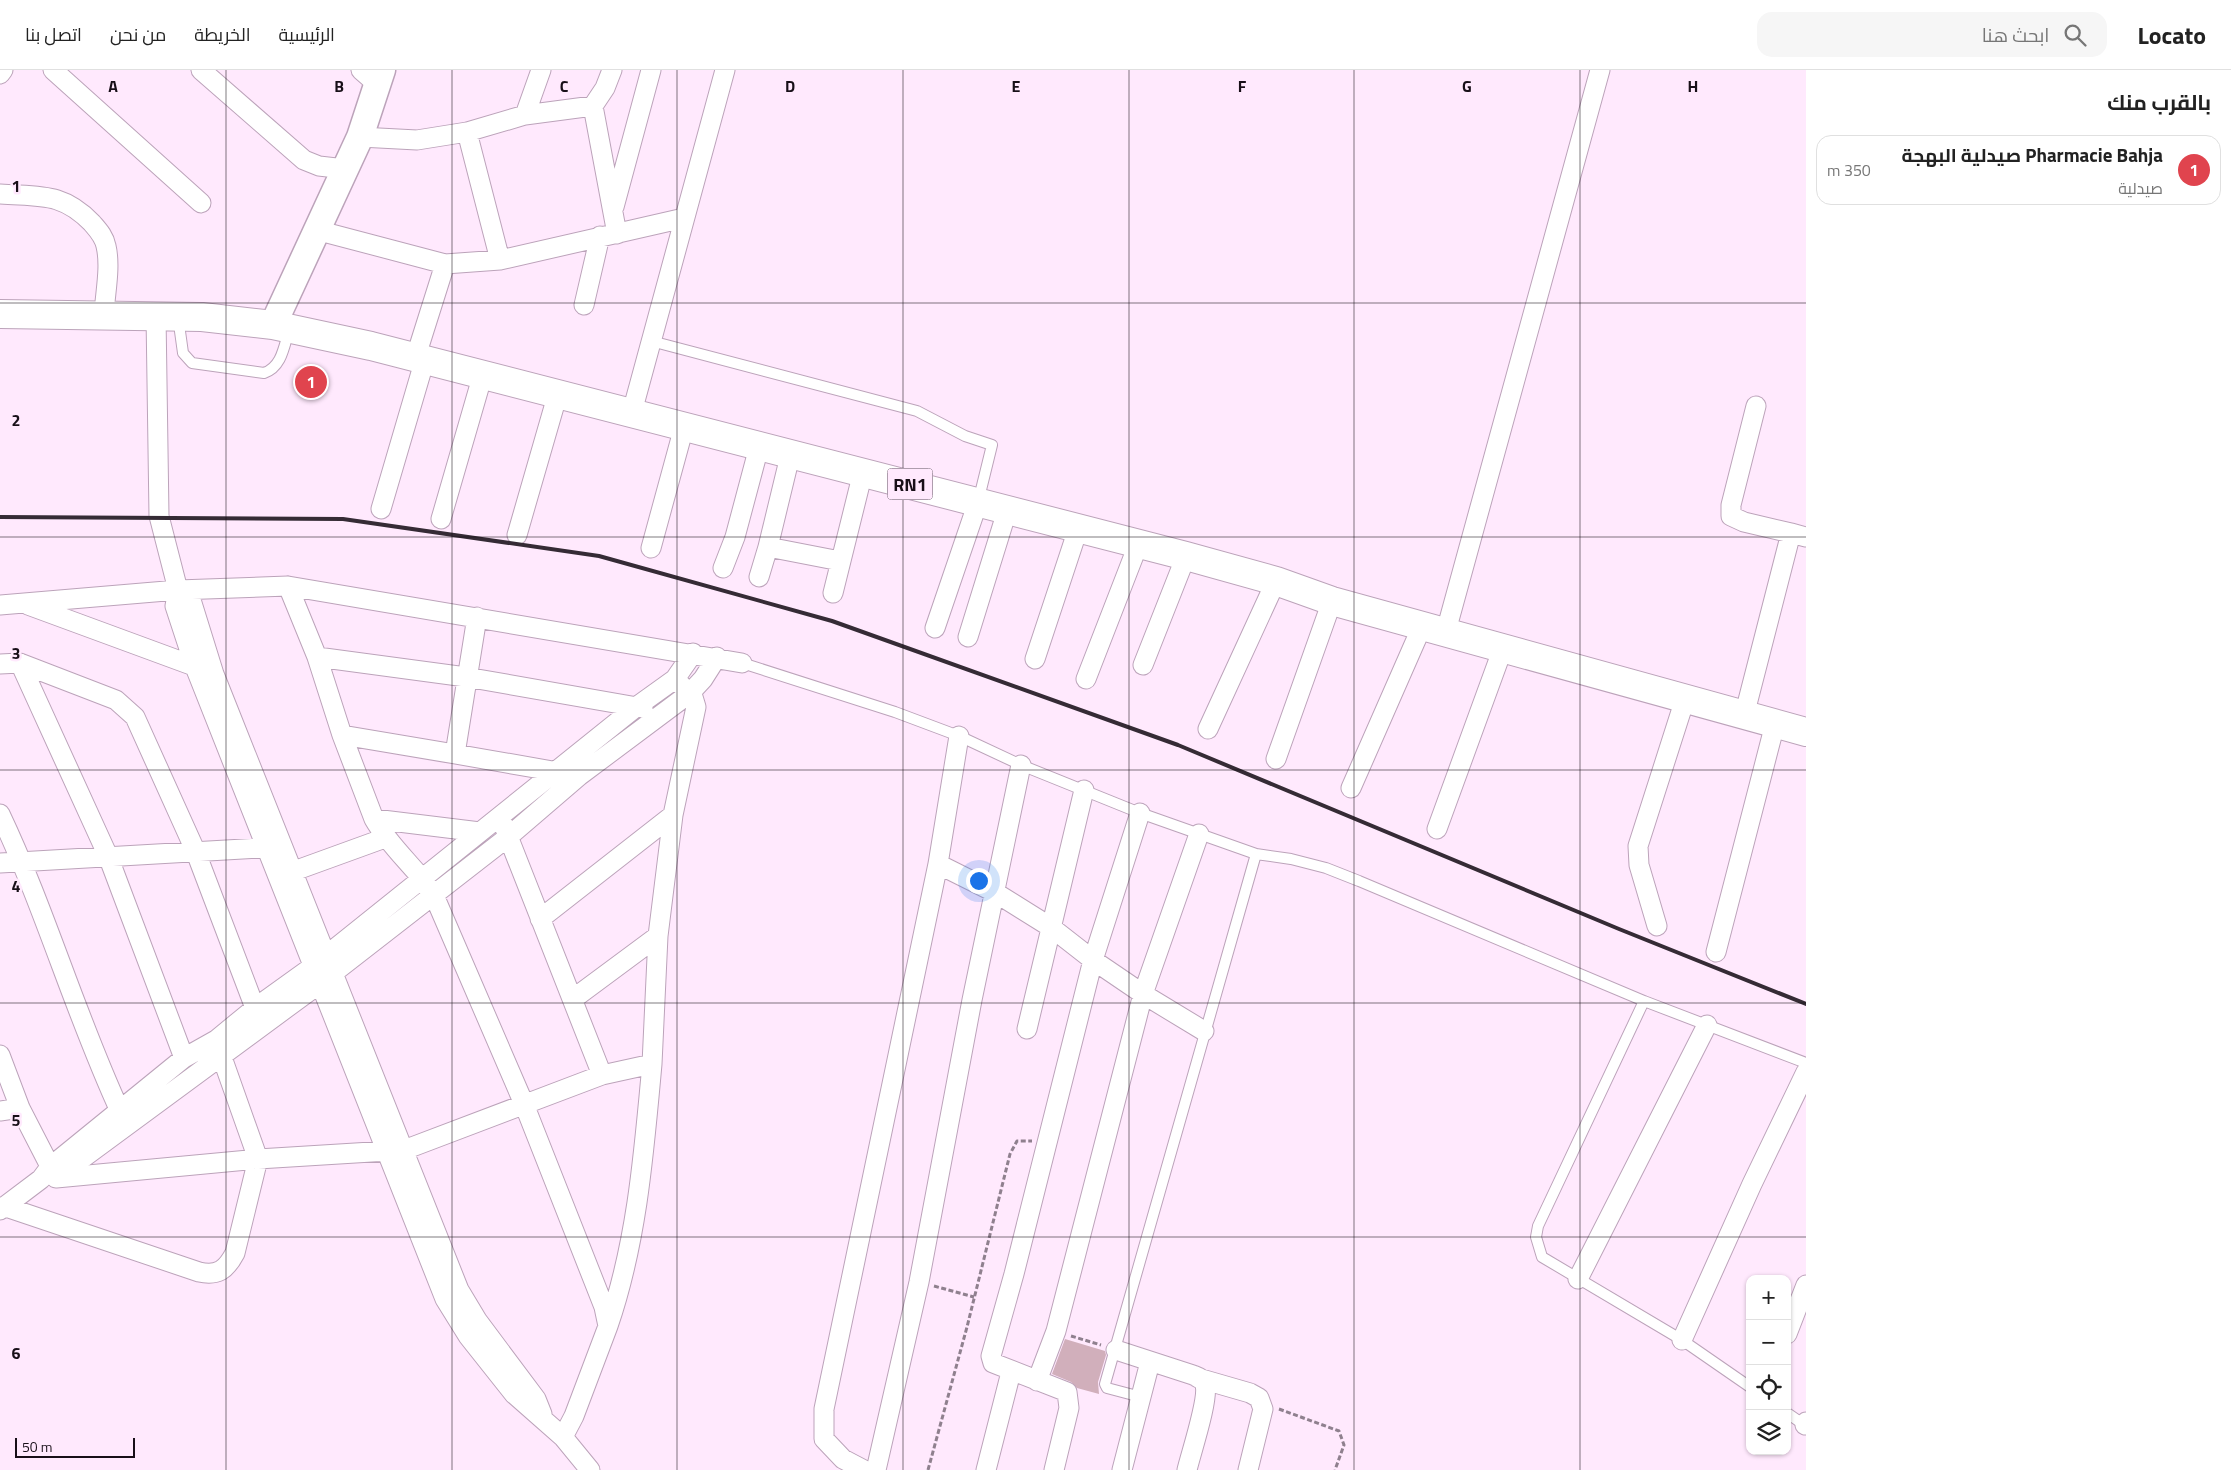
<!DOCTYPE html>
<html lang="ar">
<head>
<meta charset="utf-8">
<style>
	body { margin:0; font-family:"Titillium Web",Cairo,sans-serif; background:#f6f6f6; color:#222; direction:rtl }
	.controls { position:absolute; right:15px; bottom:15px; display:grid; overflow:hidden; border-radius:10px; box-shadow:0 1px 4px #0004 }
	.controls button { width:45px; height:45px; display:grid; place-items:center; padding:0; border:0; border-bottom:1px solid #e0e0e0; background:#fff; color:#222; font:25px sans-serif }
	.scale { position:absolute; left:15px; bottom:12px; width:120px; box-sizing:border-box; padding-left:5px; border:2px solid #180f18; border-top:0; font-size:14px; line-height:18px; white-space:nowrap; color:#180f18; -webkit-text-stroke:4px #ffe9fd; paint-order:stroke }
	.you { position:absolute; left:978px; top:810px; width:18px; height:18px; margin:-12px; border:4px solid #fff; border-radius:50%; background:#1a73e8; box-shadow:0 0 0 8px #1a73e833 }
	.badge { display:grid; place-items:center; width:32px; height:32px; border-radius:50%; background:#135ac5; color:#fff; font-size:16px; font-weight:700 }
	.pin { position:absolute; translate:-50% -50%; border:2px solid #fff; box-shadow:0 1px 5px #0006 }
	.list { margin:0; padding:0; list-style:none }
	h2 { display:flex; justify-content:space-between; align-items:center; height:65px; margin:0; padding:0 20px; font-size:21px }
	h2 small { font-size:16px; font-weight:400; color:#767676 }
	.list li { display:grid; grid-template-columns:32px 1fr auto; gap:15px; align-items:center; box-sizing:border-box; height:70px; margin:0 10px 10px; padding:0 10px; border:1px solid #e0e0e0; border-radius:15px }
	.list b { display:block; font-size:19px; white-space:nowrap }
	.list p { margin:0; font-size:16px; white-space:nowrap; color:#767676 }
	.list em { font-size:16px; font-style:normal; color:#767676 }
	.icon { flex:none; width:28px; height:28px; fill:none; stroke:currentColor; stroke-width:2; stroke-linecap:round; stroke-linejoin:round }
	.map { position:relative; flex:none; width:1806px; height:1400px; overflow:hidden; direction:ltr }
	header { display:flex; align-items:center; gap:30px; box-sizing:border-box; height:70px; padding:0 25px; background:#fff; border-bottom:1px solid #e0e0e0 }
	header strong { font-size:24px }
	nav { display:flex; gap:28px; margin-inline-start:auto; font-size:18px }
	.search { width:350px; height:45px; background:#f6f6f6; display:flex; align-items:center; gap:12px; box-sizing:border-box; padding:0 18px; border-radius:15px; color:#767676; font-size:19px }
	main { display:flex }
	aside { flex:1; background:#fff }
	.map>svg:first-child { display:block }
</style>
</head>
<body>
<header>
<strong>Locato</strong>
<div class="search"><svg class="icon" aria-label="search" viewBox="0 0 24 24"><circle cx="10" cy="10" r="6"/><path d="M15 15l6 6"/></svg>ابحث هنا</div>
<nav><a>الرئيسية</a><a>الخريطة</a><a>من نحن</a><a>اتصل بنا</a></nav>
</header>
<main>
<aside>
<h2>بالقرب منك<small></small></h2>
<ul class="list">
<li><span class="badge" style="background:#e0444e">1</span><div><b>Pharmacie Bahja صيدلية البهجة</b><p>صيدلية</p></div><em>350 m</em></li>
</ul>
</aside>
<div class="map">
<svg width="1806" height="1400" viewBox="0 0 1806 1400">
	<rect width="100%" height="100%" fill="#ffe9fd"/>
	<path fill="#d1afbb" d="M1065,1269L1105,1281L1106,1285L1098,1312L1099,1324L1077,1318L1071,1312L1052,1304Z"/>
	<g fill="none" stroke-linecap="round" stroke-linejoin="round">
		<defs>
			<path id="lane" d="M178,247L183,283L192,293L264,303C282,297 284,276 289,260
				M651,271L917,341L965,366L992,375L978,432
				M742,593L895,642L959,666L1021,695L1140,743L1256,784L1291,789L1326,798L1359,811L1644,931L1806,993
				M1644,931L1538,1156L1536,1167L1542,1187L1682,1270L1750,1317
				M1141,1327L1107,1318L1105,1314L1256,784
				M1787,1343L1806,1356"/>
			<path id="street" d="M53,0L201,133
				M201,0L304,90L319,96L345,99
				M361,0L377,14
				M0,4L3,0
				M593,36L605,18L612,0
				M525,45L541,0
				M467,62L525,45L593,36L617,164
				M360,67L417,70L467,62L500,190
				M0,124C40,127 62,122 92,153C98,160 104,166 106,176C111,197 105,223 104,245
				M614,137L651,0
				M316,160L445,194L500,190L684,148
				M584,235L600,166
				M156,245L159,446L178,520L175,536L195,597L445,1229L468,1266L514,1324L563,1367L590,1400
				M416,286L445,194
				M1756,336L1731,435V446L1744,452L1791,463
				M632,342L725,0
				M381,439L425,289
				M441,449L483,304
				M517,465L558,323
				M768,477L790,386
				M651,478L684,357
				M723,498L735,467L759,377
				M759,507L768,477L840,491
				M288,516L317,587L466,607L643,638
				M178,520L192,533L214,604L459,1220L477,1250L536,1329L542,1344
				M833,523L863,402
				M0,535L178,520L288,516L742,593
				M28,535L202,599
				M477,547L455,684L564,703
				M935,558L978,432
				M1446,561L1600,0
				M968,567L1007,441
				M317,587L342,665L374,749
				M1035,589L1078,459
				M20,593L108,786L184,988
				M0,594L20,593L116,630L135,647L195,780L255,938
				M1143,595L1186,486
				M1086,609L1138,475
				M1744,646L1791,463L1806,467
				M1208,659L1276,511
				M342,665L455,684
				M1276,689L1332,531
				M1351,718L1423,554
				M0,744C46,841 75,944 120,1041
				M504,756L602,1005
				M1437,759L1503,578
				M480,762L374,749C390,777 415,797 433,823L524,1034L604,1237L608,1256L574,1346L563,1367
				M0,793L278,777
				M938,794L996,823L1052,858L1093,890L1143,924L1204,961
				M283,805L385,768
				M540,849L673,745
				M1657,856L1639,795L1638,776L1685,629
				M1716,882L1775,654
				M573,929L658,866
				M1027,959L1084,720
				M0,985L20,1038L56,1108L258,1089L404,1080L602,1005L652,994L658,866L673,745L696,637L693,627L675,609
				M0,1041L20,1038
				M57,1107L319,914L508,767L579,706L690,623L703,609L717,587
				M0,1137H6L199,1202C218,1206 226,1200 235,1183L258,1089L218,976
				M0,1140L41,1109L50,1097L184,988L216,970L255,938L312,897L636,637L675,609L693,583
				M1578,1209L1707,955
				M608,1256C637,1172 644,1082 652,994
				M1787,1264L1806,1215
				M1682,1270L1752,1114L1806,1002
				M1116,1280L1193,1305C1198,1307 1204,1309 1205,1315C1209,1329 1191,1383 1187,1400
				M1198,1308L1250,1323L1259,1328L1263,1339L1248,1400
				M1037,1311L1056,1261L1143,924L1199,764
				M1805,1355L1806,1352
				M864,1400L843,1389L824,1369V1339L938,794L959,666
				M876,1400L919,1212L972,930L1021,695
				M986,1400L1011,1302
				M1054,1400L1069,1338L1067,1322L993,1293L991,1286L1014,1204L1093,890L1140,743
				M1122,1400L1150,1292"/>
			<path id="secondary" d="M273,255L360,67L382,0"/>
			<path id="primary" d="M0,244L202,247L273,255L371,276L1186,486L1276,511L1332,531L1806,662"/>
		</defs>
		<use href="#lane" stroke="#bca3ba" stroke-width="12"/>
		<use href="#street" stroke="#bca3ba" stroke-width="21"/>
		<use href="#secondary" stroke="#bca3ba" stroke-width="29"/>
		<use href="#primary" stroke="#bca3ba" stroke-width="30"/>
		<path stroke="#8f808e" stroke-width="3" stroke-dasharray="5 2.5" stroke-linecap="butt" d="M934,1216L974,1227
			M1071,1266L1101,1275
			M1279,1339L1339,1361L1344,1375L1335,1400
			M928,1400L967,1257L1010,1084L1017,1071H1032"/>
		<use href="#lane" stroke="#fff" stroke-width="10"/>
		<use href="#street" stroke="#fff" stroke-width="19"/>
		<use href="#secondary" stroke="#fff" stroke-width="26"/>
		<use href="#primary" stroke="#fff" stroke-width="28"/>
		<path stroke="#352b35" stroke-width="4" d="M0,447L343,449L599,486L832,551L1178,675L1619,859L1806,934"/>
	</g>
	<path fill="none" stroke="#180f18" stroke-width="1" stroke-opacity="0.55" d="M226,0V1400M452,0V1400M677,0V1400M903,0V1400M1129,0V1400M1354,0V1400M1580,0V1400M0,233H1806M0,467H1806M0,700H1806M0,933H1806M0,1167H1806"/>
	<g text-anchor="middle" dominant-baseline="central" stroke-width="5" stroke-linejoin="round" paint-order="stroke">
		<rect fill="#ffe9fd" stroke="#5d505d" stroke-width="1" x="887.5" y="398.5" width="45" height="31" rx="4"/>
		<g font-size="18" font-weight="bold" fill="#180f18">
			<text x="910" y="414">RN1</text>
		</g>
	</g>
	<g font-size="16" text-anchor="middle" font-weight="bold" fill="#180f18" stroke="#ffe9fd" stroke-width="5" stroke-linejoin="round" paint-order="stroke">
		<text x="113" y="22">A</text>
		<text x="339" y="22">B</text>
		<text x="564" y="22">C</text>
		<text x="790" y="22">D</text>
		<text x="1016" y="22">E</text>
		<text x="1242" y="22">F</text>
		<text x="1467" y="22">G</text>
		<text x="1693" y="22">H</text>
		<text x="16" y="122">1</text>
		<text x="16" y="356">2</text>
		<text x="16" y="589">3</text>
		<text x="16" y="822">4</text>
		<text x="16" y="1056">5</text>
		<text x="16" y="1289">6</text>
	</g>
</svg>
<div class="controls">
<button>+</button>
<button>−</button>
<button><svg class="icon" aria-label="locate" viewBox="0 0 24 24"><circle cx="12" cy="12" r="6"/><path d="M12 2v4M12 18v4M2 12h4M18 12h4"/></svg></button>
<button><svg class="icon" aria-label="layers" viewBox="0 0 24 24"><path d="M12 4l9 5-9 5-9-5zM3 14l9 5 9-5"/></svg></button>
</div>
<div class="scale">50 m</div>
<div class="you"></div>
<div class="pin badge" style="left:311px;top:312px;background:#e0444e">1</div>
</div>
</main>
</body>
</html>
